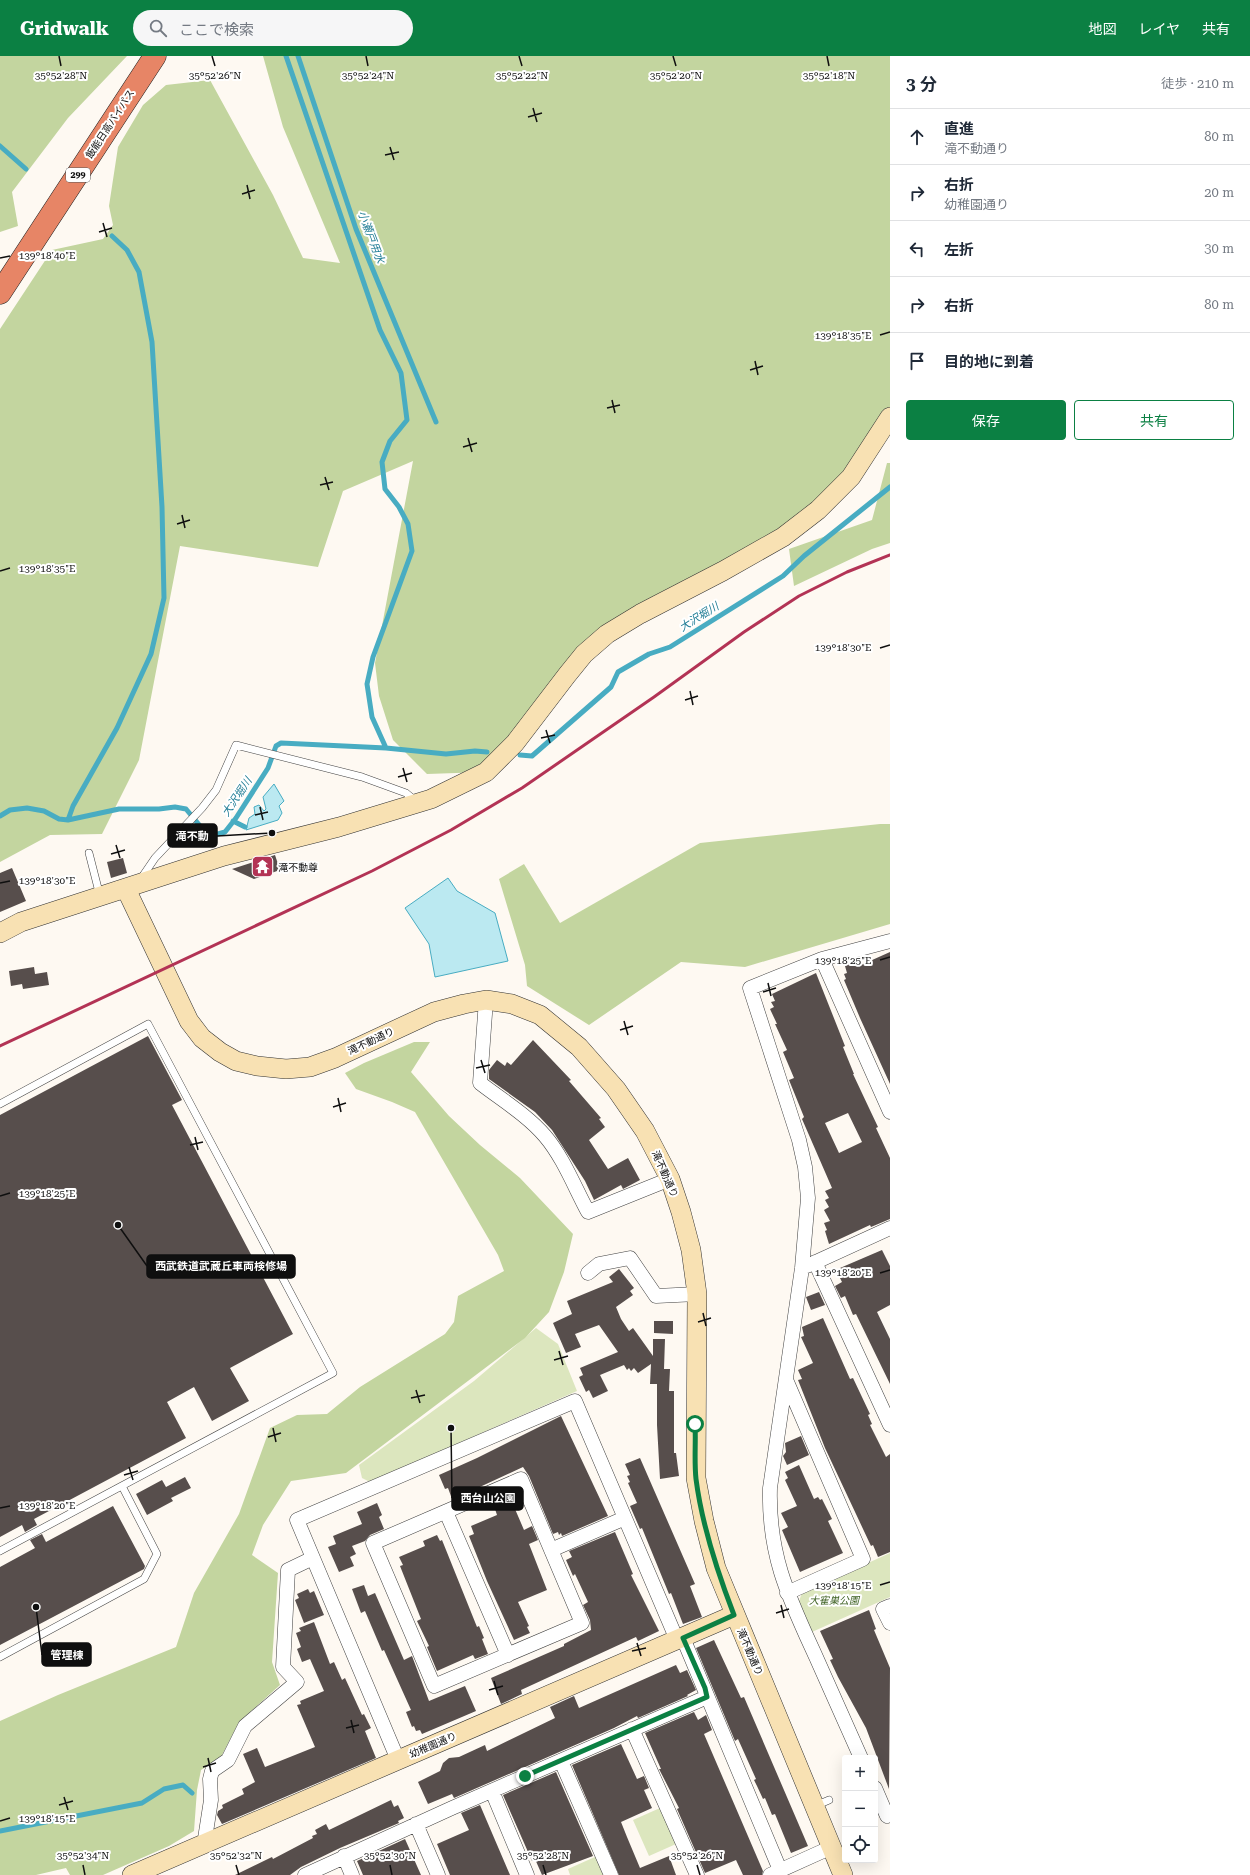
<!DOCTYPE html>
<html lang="ja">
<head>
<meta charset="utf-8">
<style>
	body { margin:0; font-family:"Roboto Serif","Noto Sans JP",serif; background:#f6f6f7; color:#1f2937 }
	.controls { position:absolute; right:12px; bottom:12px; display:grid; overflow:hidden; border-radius:4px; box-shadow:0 4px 16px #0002 }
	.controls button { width:36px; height:36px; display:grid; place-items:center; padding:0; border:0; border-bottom:1px solid #e0e1e3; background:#fff; color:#1f2937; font:20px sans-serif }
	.stop { position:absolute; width:12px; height:12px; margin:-9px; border:3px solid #0b8043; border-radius:50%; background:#fff }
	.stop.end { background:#0b8043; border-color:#fff; box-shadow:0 1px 4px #0008 }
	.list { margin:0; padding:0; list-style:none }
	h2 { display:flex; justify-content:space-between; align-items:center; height:52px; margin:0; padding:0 16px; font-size:17px }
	h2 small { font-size:13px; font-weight:400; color:#747a83 }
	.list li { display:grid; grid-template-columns:26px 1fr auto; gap:12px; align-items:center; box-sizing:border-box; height:56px; padding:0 16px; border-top:1px solid #e0e1e3 }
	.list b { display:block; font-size:15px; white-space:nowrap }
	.list p { margin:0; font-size:13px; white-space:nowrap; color:#747a83 }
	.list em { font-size:13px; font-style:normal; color:#747a83 }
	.actions { display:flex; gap:8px; padding:12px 16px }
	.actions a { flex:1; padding:9px 0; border:1px solid #0b8043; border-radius:4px; text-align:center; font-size:14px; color:#0b8043 }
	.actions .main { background:#0b8043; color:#fff }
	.icon { flex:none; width:22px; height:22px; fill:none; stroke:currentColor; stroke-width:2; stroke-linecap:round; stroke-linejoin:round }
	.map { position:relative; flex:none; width:890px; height:1819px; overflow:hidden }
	header { display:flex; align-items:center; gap:24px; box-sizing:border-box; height:56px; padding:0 20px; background:#0b8043; color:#fff }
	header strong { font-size:19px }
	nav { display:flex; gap:22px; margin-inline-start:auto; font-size:14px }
	.search { width:280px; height:36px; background:#f6f6f7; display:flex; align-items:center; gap:10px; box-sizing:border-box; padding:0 14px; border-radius:22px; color:#747a83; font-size:15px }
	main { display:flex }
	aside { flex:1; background:#fff }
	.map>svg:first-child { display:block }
</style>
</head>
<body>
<header>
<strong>Gridwalk</strong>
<div class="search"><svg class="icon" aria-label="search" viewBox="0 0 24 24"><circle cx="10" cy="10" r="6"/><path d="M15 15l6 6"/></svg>ここで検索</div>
<nav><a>地図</a><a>レイヤ</a><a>共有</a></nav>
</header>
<main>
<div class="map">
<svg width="890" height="1819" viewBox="0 0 890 1819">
	<rect width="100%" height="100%" fill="#fef9f2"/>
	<path fill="#dce6be" d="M536,1272L558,1288L577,1335L370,1426L362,1422L359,1409L474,1325Z
		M890,1497V1541L812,1576L799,1545L802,1537Z
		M660,1752L676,1788L649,1800L633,1764Z
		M597,1800L605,1819H570L568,1813Z"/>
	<path fill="#c3d59f" d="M0,0H127L68,62L12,136L18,170L0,176Z
		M263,0H890V361L818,454L607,578L486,716L427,718L393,684L379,640L375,607L413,405L343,435L318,511L180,490L139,704L102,778L50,779L0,806V273L52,194L103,183L113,169L109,150L118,91L143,49L166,29L210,24L273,139L303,202L340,207L283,71Z
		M887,407H890V487L872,493L794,530L789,493L872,464Z
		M880,768H890V868L745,911L681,906L589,969L527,930L525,909L499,823L524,808L560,867L700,787Z
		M414,986H430L411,1016L449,1060L480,1089L520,1122L573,1178L564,1216L549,1256L525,1282L346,1417L291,1425L263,1469L252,1499L278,1517L272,1606L280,1629L239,1666L221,1701L201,1714L197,1734L194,1775L169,1790L103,1819H70L66,1812L36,1819H0V1665L58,1639L176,1591L194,1537L239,1458L270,1372L297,1359L327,1358L360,1331L445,1278L454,1266L458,1240L504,1215L498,1199L415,1056L392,1046L356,1033L345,1017L364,1007Z"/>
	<path fill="#bbe9f1" stroke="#48acc2" d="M274,728L284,745L279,750L282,757L278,764L246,774L249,762L255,758L254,751L259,749L264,755L266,753L263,741Z
		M448,822L457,835L495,857L508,905L435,921L429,888L405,852Z"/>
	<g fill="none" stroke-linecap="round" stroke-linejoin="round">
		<path stroke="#48acc2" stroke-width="5" d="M286,0L380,274L401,317L407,364L390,385L382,406L385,433L399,451L408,468L412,495L373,601L367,628L372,661L386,692
			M298,0L356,173L436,366
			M0,90L26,113
			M520,699L532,700L611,631L618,616L649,598L670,591L783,520L804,500L890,431
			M0,760L10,754L27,752L44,755L59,763L68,764L119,753H159L175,751L186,753L206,777L218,778L225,776L236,762L268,712L276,690L281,687L386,692L446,698L475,695L487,696
			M68,764L73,750L117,672L151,598L164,542L162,451L152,286L139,216L127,194L112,180
			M233,765L245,771
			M0,1775L142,1747L164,1733L183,1729L192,1737"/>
	</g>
	<path fill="#574e4c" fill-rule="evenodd" d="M275,799L280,814L254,823L232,813Z
		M123,802L127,817L111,822L107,806Z
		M12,812L26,845L0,856V817Z
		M890,896V1028L860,962L844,924L846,923L844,918L847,917L845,910L859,904L861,909Z
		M34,911L35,918L47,916L49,929L23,933L22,928L11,930L9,915Z
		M816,917L845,990L843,991L854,1018H853L869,1052L878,1071L876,1072L890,1102V1163L871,1171L870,1169L829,1188L825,1175L827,1174L824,1167L830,1165L824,1154L829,1151L825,1144L829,1142L825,1135L832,1132L802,1063L804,1061L789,1024L794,1022L783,996L787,994L775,968H777L770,953L774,951L771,946L775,945L772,938ZM848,1057L862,1086L839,1097L825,1067Z
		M148,980L182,1044L172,1049L293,1278L230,1312L249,1345L212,1365L194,1331L167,1346L186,1382L34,1463L37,1469L25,1476L22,1469L0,1481V1059Z
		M533,984L571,1024L569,1025L601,1062L599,1063L605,1071L589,1084L608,1113L628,1102L640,1124L623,1133L621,1129L594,1144L585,1125L552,1074L535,1056L489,1023V1014L497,1004L505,1010L507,1006L511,1009Z
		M882,1194L890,1210V1249L877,1256L890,1283V1328L856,1258L853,1259L845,1240L841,1242L835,1230L842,1226L839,1220L843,1219L840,1212Z
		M619,1213L634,1232L630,1235L633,1239L616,1251L621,1263L629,1275L633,1272L653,1300V1283H665L664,1313H670L669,1335H674V1397H676L679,1420L660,1423L657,1369V1328H650L651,1308L638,1317L634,1312L631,1315L629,1312L627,1314L624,1309L600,1319L608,1335L593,1342L589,1334L586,1336L579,1321L583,1319L580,1312L618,1296L599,1269L575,1278L581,1291L566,1297L553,1267L572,1258L567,1245L613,1226L609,1221Z
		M819,1236L825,1249L811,1254L806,1241Z
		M823,1262L850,1323L853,1322L870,1358L868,1359L872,1368L870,1369L886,1401L890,1398V1496L878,1501L873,1489L871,1490L825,1392L798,1324L802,1323L798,1314L813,1307L801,1281L804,1280L802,1271Z
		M654,1265H673V1278L654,1277Z
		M561,1360L608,1460L562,1480L561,1477L559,1479L558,1476L553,1478L529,1420L523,1411L456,1442L452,1443L448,1432L445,1433L439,1419L477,1402Z
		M801,1380L809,1399L787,1409L783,1400L786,1396L785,1387Z
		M640,1402L695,1528L690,1530L702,1561L683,1568L671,1537L669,1538L642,1472L640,1473L630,1450L637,1447L628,1427L630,1426L627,1420L630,1419L625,1408Z
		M799,1409L814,1443L818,1441L820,1444L822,1443L832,1463L828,1465L843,1497L800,1516L782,1474L788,1471L781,1457L797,1450L785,1424L788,1422L785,1416Z
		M185,1421L191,1432L171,1442L173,1445L147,1459L136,1438L162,1424L166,1431Z
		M377,1447L382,1459L379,1461L384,1473L370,1479L365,1485L352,1490L356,1498L350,1501L354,1510L339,1516L328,1491L336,1488L333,1480L362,1468L357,1456Z
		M509,1447L512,1454L515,1453L524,1474L532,1470L538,1484L529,1488L547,1534L518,1546L529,1570L527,1571L530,1577L514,1584L487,1525L469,1480L474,1478L471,1470L497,1459L495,1453Z
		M113,1450L145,1510L144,1513L0,1589V1511L35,1492L30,1484L42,1478L46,1486Z
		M615,1476L633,1518L631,1519L659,1575L638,1585L636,1581L521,1634L522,1638L501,1648L491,1622L564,1590V1588L591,1574L590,1564L583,1549L588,1546L575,1518L573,1520L566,1504L572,1501L569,1495Z
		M437,1479L440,1485L442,1484L477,1571L479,1570L484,1582L482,1583L488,1598L475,1603L473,1599L437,1615L427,1591L429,1590L417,1565L421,1563L400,1510L403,1509L399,1501L425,1490L423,1485Z
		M364,1529L368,1540L375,1537L404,1604L412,1600L429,1645L465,1630L476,1655L422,1678L420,1674L416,1675L414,1670L412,1671L406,1656L411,1654L384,1594L382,1595L365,1555L361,1557L352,1533Z
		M308,1533L310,1537L314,1535L324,1559L304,1567L295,1544L299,1542L297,1538Z
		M869,1554L876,1573L874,1574L890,1612L889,1733L866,1672L838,1621L830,1604L833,1603L820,1575Z
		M314,1566L330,1608L334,1606L342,1624L345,1622L362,1659L364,1658L371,1672L365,1675L376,1702L222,1768L217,1759L218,1755L223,1752L222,1749L244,1738L242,1733L255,1726L243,1698L257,1692L265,1711L315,1691L297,1649L301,1648L300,1645L324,1635L310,1603L302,1606L297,1593L301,1591L296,1577L301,1575L299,1572Z
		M714,1584L741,1642L744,1641L808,1790L791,1797L775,1758L772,1759L765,1742L763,1743L757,1730L754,1724L756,1723L738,1683L735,1685L696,1592Z
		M676,1609L680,1617L687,1614L696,1634L687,1639L688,1640L638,1662L637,1660L614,1672L454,1742L452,1738L428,1748L418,1726L440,1715L443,1707L449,1702L459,1701L485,1689L487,1695L555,1662L550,1651L574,1640L579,1652Z
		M694,1656L698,1664L706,1659L712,1674L704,1678L763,1815L762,1819H743L736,1804L705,1817L677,1753L679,1752L659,1713H661L645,1677Z
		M621,1688L637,1723L644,1720L649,1732L644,1734L652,1752L621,1766L627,1781L640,1812L669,1800L676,1819H619L572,1709Z
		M556,1716L593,1800L542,1819L535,1803L532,1805L503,1739Z
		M391,1744L394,1751L398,1749L404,1762L398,1765L399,1767L340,1792L301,1811L290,1819H235L272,1801L273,1803L313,1782L312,1780L317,1778L315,1774L326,1768L329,1774Z
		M480,1749L510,1819H450L437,1788L469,1774L461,1757Z
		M405,1783L421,1819H363L357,1805Z"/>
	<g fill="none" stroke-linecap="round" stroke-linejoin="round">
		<defs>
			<path id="lane" d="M89,797L100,840
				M140,824L155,802L202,752L216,734L236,689L362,721L406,737L417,746
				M0,1048L148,968L333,1317L0,1495
				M0,1601L144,1523L157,1498L122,1430
				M815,1750L829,1744"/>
			<path id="street" d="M822,903L890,1056
				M486,944L480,1027C502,1044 527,1059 545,1080C563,1101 575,1132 588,1156L670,1123
				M815,1206L890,1369
				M807,1210L890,1172
				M588,1217L599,1208L630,1202L656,1240L697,1238
				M787,1326L863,1503L787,1537
				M521,1423L582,1567L434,1630L373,1487Z
				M446,1456L508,1599
				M551,1494L625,1462
				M890,1550L883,1553L890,1567
				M683,1582L780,1814
				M632,1673L697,1819
				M861,1702C846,1668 831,1635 816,1601C789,1542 768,1500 770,1432L802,1212L808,1142L805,1111L799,1084L750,932L822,903L890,885
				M398,1704L297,1464L575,1345L677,1584
				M561,1705L611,1819
				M875,1732L887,1760L890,1758
				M492,1735L527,1819
				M416,1768L438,1819
				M204,1789L211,1744L210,1723L212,1715L228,1704L245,1670L297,1626L283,1611L288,1514L313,1502
				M344,1800L352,1819
				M305,1819L452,1752L707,1641
				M770,1819L832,1791"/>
			<path id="secondary" d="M126,833L189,965L202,982L220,996L236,1005L257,1010L286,1013L310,1011L335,1002L434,956L464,948L486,944L512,948L540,959L579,991L616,1033L645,1075L670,1123L681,1156L691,1194L697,1238L696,1422L704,1465L716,1512L843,1819
				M0,877L21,866L224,800L339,771L431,743L486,716L515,687L567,619L584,598L607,578L640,558L723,515L783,481L818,454L851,421L890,361
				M132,1819L734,1559"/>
			<path id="highway" d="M0,237L155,0"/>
		</defs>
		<use href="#lane" stroke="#424242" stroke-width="8"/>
		<use href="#street" stroke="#424242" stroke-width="15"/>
		<use href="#secondary" stroke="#313131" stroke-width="20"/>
		<use href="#highway" stroke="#202020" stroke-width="23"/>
		<use href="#lane" stroke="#fff" stroke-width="7"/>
		<use href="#street" stroke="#fff" stroke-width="14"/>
		<use href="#secondary" stroke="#f8e1b3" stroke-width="19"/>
		<use href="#highway" stroke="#e78566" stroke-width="22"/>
		<path stroke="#b33355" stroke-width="3" d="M0,990L372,815L451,774L522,732L654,641L744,576L799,540L847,516L890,499"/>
	</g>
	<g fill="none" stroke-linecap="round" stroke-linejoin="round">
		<path stroke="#0b8043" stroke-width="5" d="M525,1720L707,1641L705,1632L683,1582L734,1559C717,1515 702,1470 696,1423C694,1405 696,1386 695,1368"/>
	</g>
	<path fill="none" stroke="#0f0f0f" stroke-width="1.5" d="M59,0L61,10M212,0L215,10M366,0L368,10M519,0L522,10M673,0L676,10M827,0L829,10M533,52L537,66M528,61L542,57M390,91L394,104M385,99L399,96M247,129L250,143M242,138L255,134M103,167L107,181M99,176L112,172M0,202L10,200M880,279L890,276M755,305L758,319M750,314L763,310M612,344L615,357M607,352L620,349M468,382L472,396M463,391L477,387M325,421L329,434M320,429L333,426M182,459L185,472M177,468L190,464M0,515L10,512M880,592L890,589M690,635L693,649M685,644L698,640M546,674L550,687M541,682L555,679M403,712L407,726M398,721L412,717M260,751L263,764M255,759L268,756M116,789L120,802M111,798L125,794M0,827L10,825M880,904L890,901M768,927L771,940M763,936L776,932M624,965L628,979M620,974L633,970M481,1004L485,1017M476,1012L490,1009M338,1042L341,1056M333,1051L346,1047M195,1081L198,1094M190,1089L203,1086M0,1140L10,1137M880,1217L890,1214M703,1257L706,1270M698,1266L711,1262M559,1295L563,1309M554,1304L568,1300M416,1334L420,1347M411,1342L425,1339M273,1372L276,1386M268,1381L281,1377M129,1411L133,1424M124,1419L138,1415M0,1452L10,1450M880,1529L890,1526M781,1549L784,1562M776,1557L789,1553M637,1587L641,1600M632,1595L646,1592M494,1625L498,1639M489,1634L503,1630M351,1664L354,1677M346,1672L359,1669M208,1702L211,1716M203,1711L216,1707M64,1741L68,1754M59,1749L73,1745M0,1765L10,1762M83,1809L85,1819M236,1809L239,1819M390,1809L392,1819M543,1809L546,1819M697,1809L700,1819"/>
	<defs>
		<symbol id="temple-square" viewBox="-11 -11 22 22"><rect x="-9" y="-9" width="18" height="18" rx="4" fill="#b33355" stroke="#fff"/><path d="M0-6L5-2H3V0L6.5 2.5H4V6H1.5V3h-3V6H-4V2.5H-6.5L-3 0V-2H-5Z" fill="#fff"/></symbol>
	</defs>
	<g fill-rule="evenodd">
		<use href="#temple-square" x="250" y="798" width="25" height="25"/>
	</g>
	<g text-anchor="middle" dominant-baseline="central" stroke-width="4" stroke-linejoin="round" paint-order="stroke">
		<rect fill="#fff" stroke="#575757" stroke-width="1" x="66" y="112" width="24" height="14" rx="3"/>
		<g font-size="9" font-weight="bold" fill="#0f0f0f">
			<text x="78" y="119">299</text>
		</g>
		<g font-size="10" fill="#0f0f0f" stroke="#fff">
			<text transform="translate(110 68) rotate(-57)">飯能日高バイパス</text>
			<text transform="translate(371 985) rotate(-25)">滝不動通り</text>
			<text transform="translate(665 1118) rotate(66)">滝不動通り</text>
			<text transform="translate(750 1596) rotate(67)">滝不動通り</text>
			<text transform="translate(433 1689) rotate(-23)">幼稚園通り</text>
		</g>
		<g font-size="10" fill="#0f0f0f" stroke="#fff" text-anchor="start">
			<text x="278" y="811">滝不動尊</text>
		</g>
		<g font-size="10" font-style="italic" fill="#3f6224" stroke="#fff">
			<text x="834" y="1544">大寉巣公園</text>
		</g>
		<g font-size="11" font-style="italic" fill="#227e96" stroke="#fff">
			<text transform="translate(371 181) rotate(69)">小瀬戸用水</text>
			<text transform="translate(699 561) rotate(-32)">大沢堀川</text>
			<text transform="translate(237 741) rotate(-56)">大沢堀川</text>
		</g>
	</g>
	<g font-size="10" text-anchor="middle" fill="#0f0f0f" stroke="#fff" stroke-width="4" stroke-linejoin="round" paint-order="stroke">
		<text x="61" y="23">35°52'28"N</text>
		<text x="215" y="23">35°52'26"N</text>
		<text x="368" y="23">35°52'24"N</text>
		<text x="676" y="23">35°52'20"N</text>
		<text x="829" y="23">35°52'18"N</text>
		<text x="522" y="23">35°52'22"N</text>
		<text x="47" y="203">139°18'40"E</text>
		<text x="843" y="283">139°18'35"E</text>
		<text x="47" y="516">139°18'35"E</text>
		<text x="843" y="595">139°18'30"E</text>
		<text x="47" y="828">139°18'30"E</text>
		<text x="843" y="908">139°18'25"E</text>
		<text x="47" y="1141">139°18'25"E</text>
		<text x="843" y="1220">139°18'20"E</text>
		<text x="47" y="1453">139°18'20"E</text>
		<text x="843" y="1533">139°18'15"E</text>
		<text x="47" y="1766">139°18'15"E</text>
		<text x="83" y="1803">35°52'34"N</text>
		<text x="236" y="1803">35°52'32"N</text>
		<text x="390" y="1803">35°52'30"N</text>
		<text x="543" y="1803">35°52'28"N</text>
		<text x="697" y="1803">35°52'26"N</text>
	</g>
	<path fill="none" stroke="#0f0f0f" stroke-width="1.5" d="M272 777L217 780M118 1169L147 1210M451 1372L452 1442M36 1551L42 1599"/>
	<g fill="#0f0f0f" stroke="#fff" stroke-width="1.5">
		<circle cx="272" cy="777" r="4"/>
		<circle cx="118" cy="1169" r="4"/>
		<circle cx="451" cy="1372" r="4"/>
		<circle cx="36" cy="1551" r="4"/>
	</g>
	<g fill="#0f0f0f" stroke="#0f0f0f" stroke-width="1.5">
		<rect x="168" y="768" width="49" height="23" rx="4"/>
		<rect x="147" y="1199" width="148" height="23" rx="4"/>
		<rect x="452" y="1431" width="71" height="23" rx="4"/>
		<rect x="42" y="1587" width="49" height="23" rx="4"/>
	</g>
	<g font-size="11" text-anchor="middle" font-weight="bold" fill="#fff">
		<text x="192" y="784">滝不動</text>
		<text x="221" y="1214">西武鉄道武蔵丘車両検修場</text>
		<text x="488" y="1446">西台山公園</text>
		<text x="67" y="1603">管理棟</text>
	</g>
</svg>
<div class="controls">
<button>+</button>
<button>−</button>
<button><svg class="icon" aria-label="locate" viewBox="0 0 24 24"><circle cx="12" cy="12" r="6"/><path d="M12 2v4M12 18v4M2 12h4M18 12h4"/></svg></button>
</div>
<div class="stop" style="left:695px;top:1368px"></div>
<div class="stop end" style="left:525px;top:1720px"></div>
</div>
<aside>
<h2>3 分<small>徒歩 · 210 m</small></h2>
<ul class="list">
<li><svg class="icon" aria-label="ahead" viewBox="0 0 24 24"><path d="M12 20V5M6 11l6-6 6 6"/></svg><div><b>直進</b><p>滝不動通り</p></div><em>80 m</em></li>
<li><svg class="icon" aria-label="right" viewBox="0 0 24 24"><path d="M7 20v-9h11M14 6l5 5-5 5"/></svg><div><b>右折</b><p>幼稚園通り</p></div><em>20 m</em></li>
<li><svg class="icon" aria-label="left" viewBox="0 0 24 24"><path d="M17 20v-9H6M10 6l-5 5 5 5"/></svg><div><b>左折</b></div><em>30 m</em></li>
<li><svg class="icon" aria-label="right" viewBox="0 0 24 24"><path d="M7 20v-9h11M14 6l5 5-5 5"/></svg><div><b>右折</b></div><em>80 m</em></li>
<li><svg class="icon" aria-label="arrive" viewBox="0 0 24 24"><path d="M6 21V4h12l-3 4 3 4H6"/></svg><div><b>目的地に到着</b></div></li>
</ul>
<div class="actions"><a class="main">保存</a><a>共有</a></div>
</aside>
</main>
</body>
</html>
